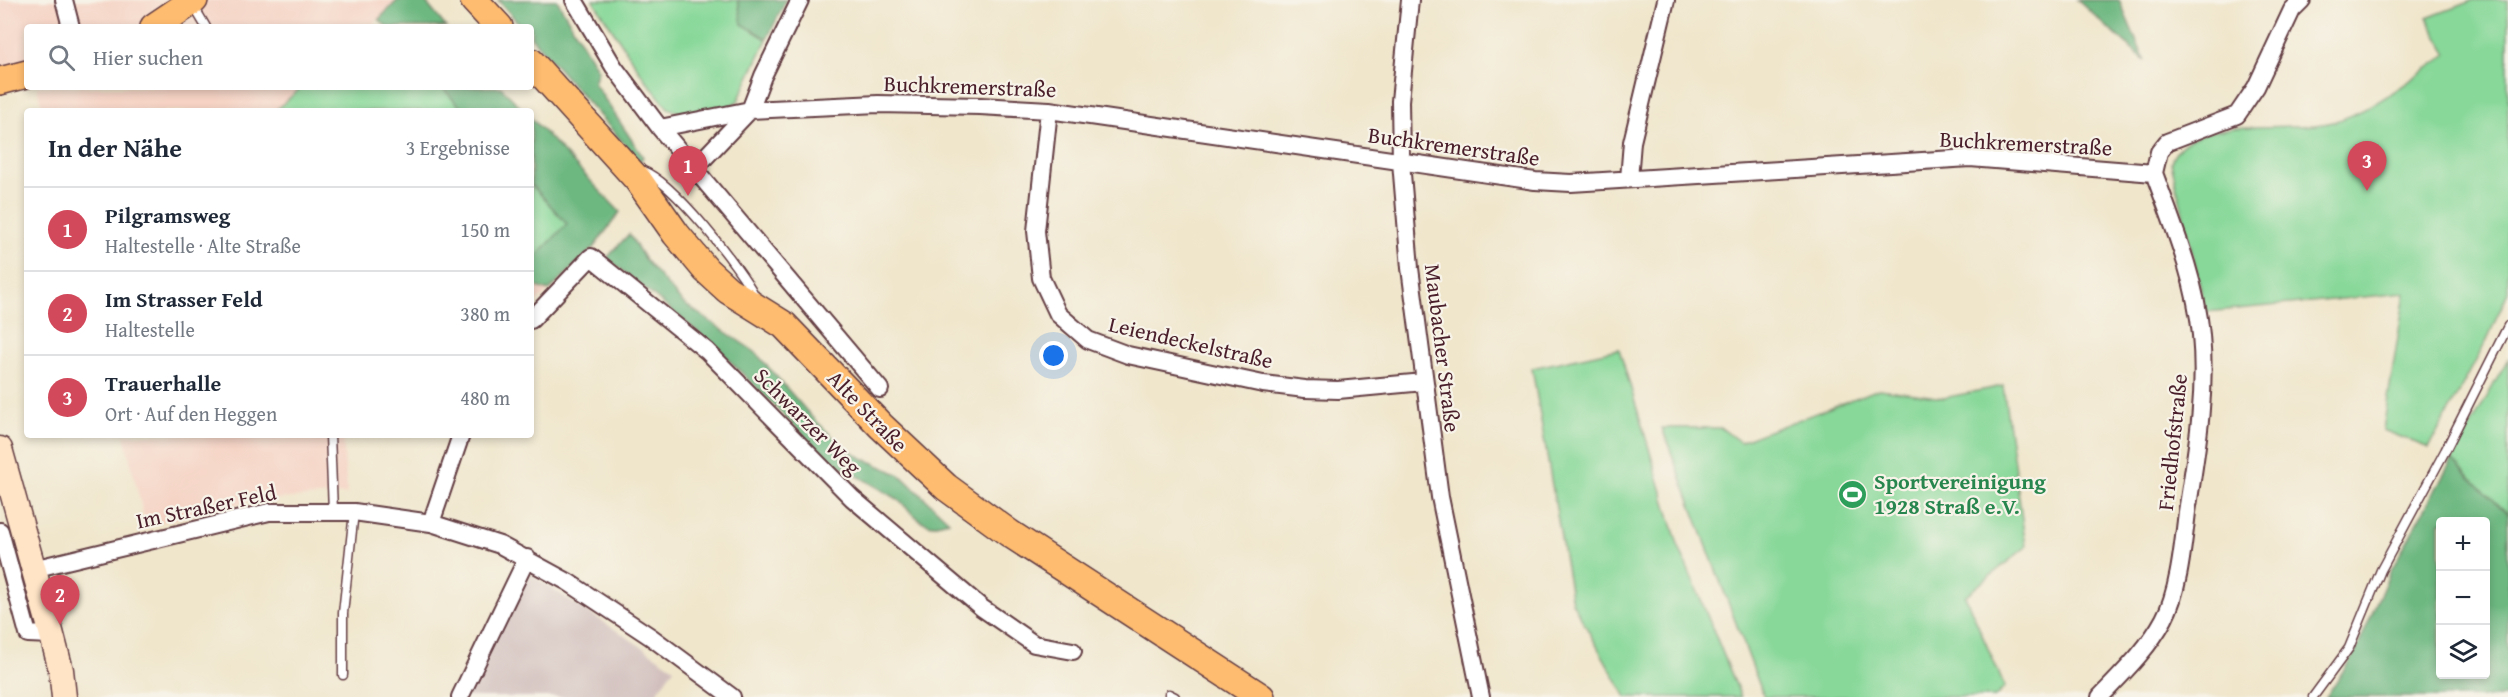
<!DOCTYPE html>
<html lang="de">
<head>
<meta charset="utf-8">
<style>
	body { margin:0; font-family:"Gentium Book Plus",serif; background:#f2f2f3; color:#1f2937 }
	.controls { position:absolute; right:18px; bottom:18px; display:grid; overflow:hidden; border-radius:6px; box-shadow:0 3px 9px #0003 }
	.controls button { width:54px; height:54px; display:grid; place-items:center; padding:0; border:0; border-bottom:2px solid #e0e1e3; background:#fff; color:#1f2937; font:30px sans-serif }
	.you { position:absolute; left:1054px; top:356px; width:21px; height:21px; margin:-15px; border:4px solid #fff; border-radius:50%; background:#1a73e8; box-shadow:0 0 0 9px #1a73e833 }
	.badge { display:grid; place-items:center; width:39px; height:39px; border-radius:50%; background:#d1495b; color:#fff; font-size:20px; font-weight:700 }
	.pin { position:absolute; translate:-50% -50px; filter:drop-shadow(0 2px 3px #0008) }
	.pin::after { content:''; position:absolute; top:32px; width:21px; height:18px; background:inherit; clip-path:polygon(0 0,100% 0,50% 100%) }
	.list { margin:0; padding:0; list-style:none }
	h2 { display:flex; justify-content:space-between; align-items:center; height:78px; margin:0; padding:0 24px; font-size:26px }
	h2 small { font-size:20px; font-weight:400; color:#747a83 }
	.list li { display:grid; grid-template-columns:39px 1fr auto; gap:18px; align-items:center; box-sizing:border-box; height:84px; padding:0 24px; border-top:2px solid #e0e1e3 }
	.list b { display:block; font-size:22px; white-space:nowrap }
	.list p { margin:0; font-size:20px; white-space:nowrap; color:#747a83 }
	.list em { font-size:20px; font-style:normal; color:#747a83 }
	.icon { flex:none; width:33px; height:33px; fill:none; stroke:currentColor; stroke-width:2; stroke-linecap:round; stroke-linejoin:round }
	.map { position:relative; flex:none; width:2508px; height:697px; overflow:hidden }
	.search { position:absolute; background:#fff; box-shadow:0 3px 9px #0003; left:24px; top:24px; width:510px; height:66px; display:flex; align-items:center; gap:15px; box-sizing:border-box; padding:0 21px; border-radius:6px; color:#747a83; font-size:22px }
	.panel { position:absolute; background:#fff; box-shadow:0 3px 9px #0003; left:24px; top:108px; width:510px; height:330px; border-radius:6px }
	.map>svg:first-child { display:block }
</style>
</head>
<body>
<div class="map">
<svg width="2508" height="697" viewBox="0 0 2508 697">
	<rect width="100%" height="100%" fill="#f7f3e8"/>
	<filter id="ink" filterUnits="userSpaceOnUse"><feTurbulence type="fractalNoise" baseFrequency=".0167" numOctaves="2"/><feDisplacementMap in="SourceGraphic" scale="12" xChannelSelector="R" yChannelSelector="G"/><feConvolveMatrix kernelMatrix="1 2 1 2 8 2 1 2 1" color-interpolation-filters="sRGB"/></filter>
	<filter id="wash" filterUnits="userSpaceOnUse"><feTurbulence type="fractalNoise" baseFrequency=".008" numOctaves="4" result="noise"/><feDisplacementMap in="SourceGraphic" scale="24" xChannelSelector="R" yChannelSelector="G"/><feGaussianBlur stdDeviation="1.35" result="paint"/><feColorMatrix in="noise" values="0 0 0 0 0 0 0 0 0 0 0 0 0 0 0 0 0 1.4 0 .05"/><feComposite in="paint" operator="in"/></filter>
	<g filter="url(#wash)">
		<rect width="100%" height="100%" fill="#f0e6cc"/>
		<path fill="#f5d2c3" d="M0,0H398L370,27H27V84L0,91Z
			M37,87H302L275,111H43Z
			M531,285L549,291L531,306Z
			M124,435H343L347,494L250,501L146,526Z"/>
		<path fill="#d1bfbd" d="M528,573L674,668L654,697H447Z"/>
		<path fill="#87d899" stroke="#687c62" stroke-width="1.5" d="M593,0H738C740,23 748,29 767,39L738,101L727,108L690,117L668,108L644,78Z
			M2474,0H2508V292L2486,342L2429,448L2383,430L2405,293L2206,312L2171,162C2189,112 2286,133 2328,123C2369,114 2414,77 2448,54L2427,18Z
			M302,87H442L464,111H275Z
			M531,184L567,224L531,262Z
			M1619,349L1678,545L1741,697H1626L1572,602L1532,368Z
			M2508,359V514L2452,460Z
			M2003,386L2026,547L1965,596L2005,687L1995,697H1764L1662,428H1721L1740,442L1879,389L1944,398Z"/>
		<path fill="#6db881" stroke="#5c6c56" stroke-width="1.5" fill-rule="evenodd" d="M398,0H424L446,27H387L379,19Z
			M498,0H557L598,70L594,83L643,157L640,162L531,37V27H522Z
			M738,0H786L767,39L742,24Z
			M2077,0H2119L2145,61Z
			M442,87H501L524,111H464Z
			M531,118L620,212L594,247L549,291L531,285V262L567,224L531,184Z
			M629,234L645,260L683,303L755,352L811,416L841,445L860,457L900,475L949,521L932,525L921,521L896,498L825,457L715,346L607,258Z
			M2452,460L2508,514V697H2326L2355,653L2390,572ZM2440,522H2486V674H2440Z"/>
	</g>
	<g filter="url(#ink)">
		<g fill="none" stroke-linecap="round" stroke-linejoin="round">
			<defs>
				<path id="lane" d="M193,5L206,27
					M643,171C673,182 740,267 755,296
					M330,435L333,511
					M343,675V613L354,512
					M1169,694L1175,697
					M2313,697L2349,648L2381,570L2445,451L2508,326"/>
				<path id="street" d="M64,0L71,27
					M574,0L614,67L660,128L880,389
					M1410,0L1400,101L1401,162L1410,268L1440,497L1481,697
					M1049,110L1036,231L1041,278L1058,314L1088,340L1128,355L1263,384L1305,389L1338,390L1424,382
					M660,128L750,110L878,104L980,106L1049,110L1535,181L1571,183L1970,158L2154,173
					M694,169L750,110L763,76L800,0
					M2154,173L2159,152L2167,142L2237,115L2256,87L2292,10L2302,0
					M1629,179L1632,142L1666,0
					M531,320L591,257L707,351L852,498L982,608L1034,644L1073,651
					M431,523L461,435
					M0,531L28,634L51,635
					M33,569L269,512H354L431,523L500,545L568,582L651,637L732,697
					M460,697L527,558
					M2100,697C2123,673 2148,649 2164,619C2179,591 2183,545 2187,512C2196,454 2207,395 2201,335C2196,280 2173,225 2154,173"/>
				<path id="secondary" d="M0,449L50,628L61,670L64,697"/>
				<path id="primary" d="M474,0L499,27
					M154,27L194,0
					M531,62L638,180L676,234L706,270L728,290L784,325L881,426L946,487L1009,533L1261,697
					M0,81L27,74"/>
			</defs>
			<use href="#lane" stroke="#633d43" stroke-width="11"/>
			<use href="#street" stroke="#633d43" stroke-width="20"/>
			<use href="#secondary" stroke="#633d43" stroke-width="27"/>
			<use href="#primary" stroke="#633d43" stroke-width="30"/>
			<use href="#lane" stroke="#fff" stroke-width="8"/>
			<use href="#street" stroke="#fff" stroke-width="16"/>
			<use href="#secondary" stroke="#ffe4c6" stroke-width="24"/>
			<use href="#primary" stroke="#febc70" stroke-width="27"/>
		</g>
	</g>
	<defs>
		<symbol id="stadium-disc" viewBox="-11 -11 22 22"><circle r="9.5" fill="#2e9e5b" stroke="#f7f3e8"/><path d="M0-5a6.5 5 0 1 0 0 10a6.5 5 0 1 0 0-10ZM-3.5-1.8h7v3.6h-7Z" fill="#fff"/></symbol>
	</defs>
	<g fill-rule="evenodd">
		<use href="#stadium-disc" x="1836" y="478" width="33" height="33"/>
	</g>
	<g text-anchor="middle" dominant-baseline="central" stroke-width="4.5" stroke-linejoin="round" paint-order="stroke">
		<g font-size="22" fill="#4a1f2b" stroke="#f7f3e8">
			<text transform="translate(970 86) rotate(2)">Buchkremerstraße</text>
			<text transform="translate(2026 143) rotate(3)">Buchkremerstraße</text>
			<text transform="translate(1454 146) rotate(8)">Buchkremerstraße</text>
			<text transform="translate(1191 342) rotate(13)">Leiendeckelstraße</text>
			<text transform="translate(1443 348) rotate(83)">Maubacher Straße</text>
			<text transform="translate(868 411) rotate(46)">Alte Straße</text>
			<text transform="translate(808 421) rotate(45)">Schwarzer Weg</text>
			<text transform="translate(2172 442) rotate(-84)">Friedhofstraße</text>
			<text transform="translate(206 506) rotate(-12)">Im Straßer Feld</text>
		</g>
		<g font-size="22" font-weight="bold" fill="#27864d" stroke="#f7f3e8" text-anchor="start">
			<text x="1874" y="481">Sportvereinigung<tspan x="1874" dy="25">1928 Straß e.V.</tspan></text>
		</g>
	</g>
</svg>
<div class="controls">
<button>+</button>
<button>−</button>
<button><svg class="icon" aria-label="layers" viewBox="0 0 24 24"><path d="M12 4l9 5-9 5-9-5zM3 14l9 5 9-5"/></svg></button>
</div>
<div class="you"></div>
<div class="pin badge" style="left:688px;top:196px">1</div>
<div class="pin badge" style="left:60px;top:625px">2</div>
<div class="pin badge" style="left:2367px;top:191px">3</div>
<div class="search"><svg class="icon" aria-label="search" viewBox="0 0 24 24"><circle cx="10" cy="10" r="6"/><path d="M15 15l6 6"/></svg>Hier suchen</div>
<section class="panel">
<h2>In der Nähe<small>3 Ergebnisse</small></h2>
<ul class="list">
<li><span class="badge">1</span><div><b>Pilgramsweg</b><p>Haltestelle · Alte Straße</p></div><em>150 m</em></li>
<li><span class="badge">2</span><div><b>Im Strasser Feld</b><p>Haltestelle</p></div><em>380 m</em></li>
<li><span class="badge">3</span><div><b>Trauerhalle</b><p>Ort · Auf den Heggen</p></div><em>480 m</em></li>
</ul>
</section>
</div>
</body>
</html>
